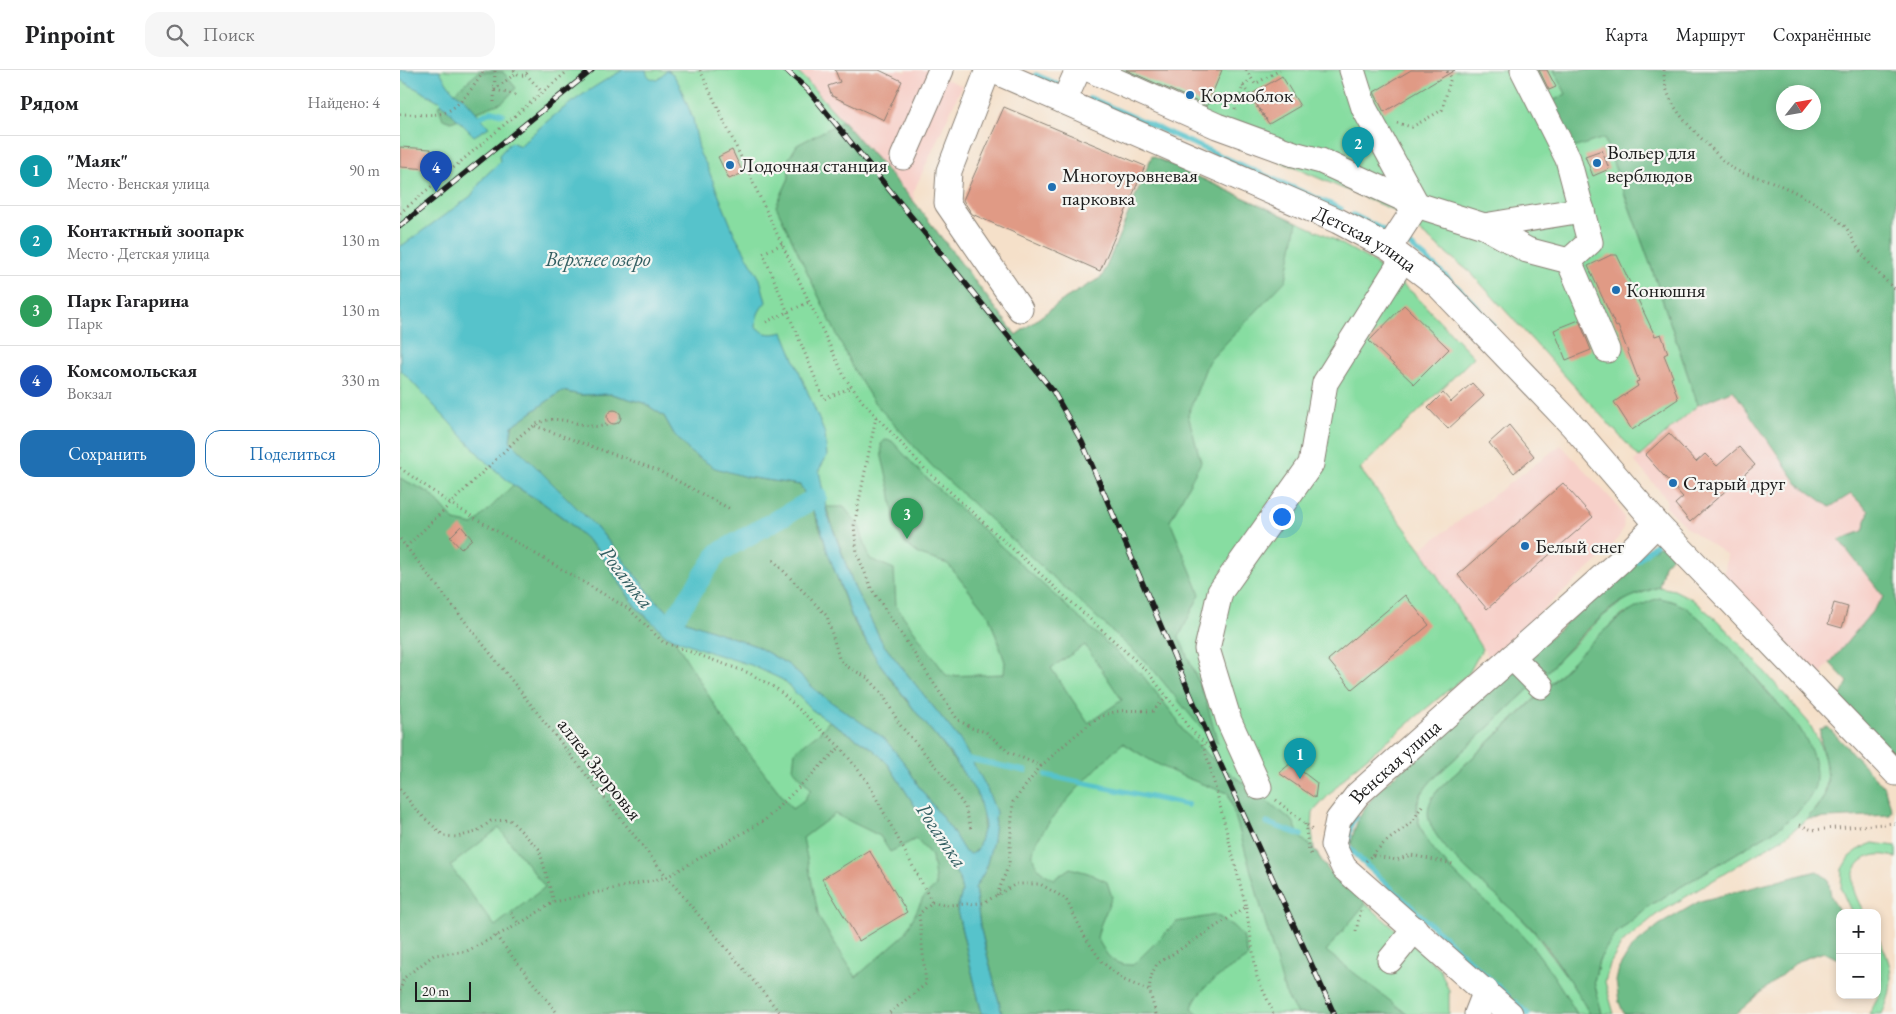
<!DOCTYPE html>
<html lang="ru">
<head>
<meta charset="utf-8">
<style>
	body { margin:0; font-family:"EB Garamond",serif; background:#f6f6f6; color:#202124 }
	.controls { position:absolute; right:15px; bottom:15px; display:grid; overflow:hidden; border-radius:10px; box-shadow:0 2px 8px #0003 }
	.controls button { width:45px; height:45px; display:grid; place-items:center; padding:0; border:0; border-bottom:1px solid #e0e0e0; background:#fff; color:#202124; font:25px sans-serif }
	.compass { position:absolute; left:1376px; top:15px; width:45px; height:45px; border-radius:50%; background:#fff; box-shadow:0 2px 8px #0003; rotate:59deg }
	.scale { position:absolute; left:15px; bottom:12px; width:56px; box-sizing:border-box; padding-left:5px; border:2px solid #1c1c1c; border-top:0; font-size:14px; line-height:18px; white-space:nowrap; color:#1c1c1c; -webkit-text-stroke:4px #f6f6f2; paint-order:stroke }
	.you { position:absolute; left:881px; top:446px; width:18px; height:18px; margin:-12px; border:4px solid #fff; border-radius:50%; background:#1a73e8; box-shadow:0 0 0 8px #1a73e833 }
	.badge { display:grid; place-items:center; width:32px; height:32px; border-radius:50%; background:#1f6fb2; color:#fff; font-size:16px; font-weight:700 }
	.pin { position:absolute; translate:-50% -41px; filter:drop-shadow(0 1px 2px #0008) }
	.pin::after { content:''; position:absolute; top:26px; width:18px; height:15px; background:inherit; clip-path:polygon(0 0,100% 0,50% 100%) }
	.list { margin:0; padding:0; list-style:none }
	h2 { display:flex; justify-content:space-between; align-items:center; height:65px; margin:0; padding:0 20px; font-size:21px }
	h2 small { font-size:16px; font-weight:400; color:#757577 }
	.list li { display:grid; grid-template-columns:32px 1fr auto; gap:15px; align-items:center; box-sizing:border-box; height:70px; padding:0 20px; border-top:1px solid #e0e0e0 }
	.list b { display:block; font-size:19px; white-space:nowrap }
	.list p { margin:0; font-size:16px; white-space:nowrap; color:#757577 }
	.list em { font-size:16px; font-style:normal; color:#757577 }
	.actions { display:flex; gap:10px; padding:15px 20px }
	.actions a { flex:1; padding:11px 0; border:1px solid #1f6fb2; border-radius:15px; text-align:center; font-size:18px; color:#1f6fb2 }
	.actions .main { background:#1f6fb2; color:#fff }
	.icon { flex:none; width:28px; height:28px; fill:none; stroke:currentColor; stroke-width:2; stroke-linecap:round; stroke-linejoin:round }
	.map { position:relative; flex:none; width:1496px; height:944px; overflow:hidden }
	header { display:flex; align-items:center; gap:30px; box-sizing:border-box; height:70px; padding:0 25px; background:#fff; border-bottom:1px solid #e0e0e0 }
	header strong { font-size:24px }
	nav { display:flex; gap:28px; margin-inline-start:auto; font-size:18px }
	.search { width:350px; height:45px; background:#f6f6f6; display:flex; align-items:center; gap:12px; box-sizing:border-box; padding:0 18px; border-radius:15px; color:#757577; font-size:19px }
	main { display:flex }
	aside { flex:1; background:#fff }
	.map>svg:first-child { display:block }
</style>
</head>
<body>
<header>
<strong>Pinpoint</strong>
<div class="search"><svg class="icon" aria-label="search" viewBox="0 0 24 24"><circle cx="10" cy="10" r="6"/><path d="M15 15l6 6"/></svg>Поиск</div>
<nav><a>Карта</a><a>Маршрут</a><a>Сохранённые</a></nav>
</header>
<main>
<aside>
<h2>Рядом<small>Найдено: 4</small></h2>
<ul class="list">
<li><span class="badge" style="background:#0f9aa8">1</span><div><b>&quot;Маяк&quot;</b><p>Место · Венская улица</p></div><em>90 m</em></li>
<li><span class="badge" style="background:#0f9aa8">2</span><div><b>Контактный зоопарк</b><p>Место · Детская улица</p></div><em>130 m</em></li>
<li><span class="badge" style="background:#2e9e5b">3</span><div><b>Парк Гагарина</b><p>Парк</p></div><em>130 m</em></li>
<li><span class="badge" style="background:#1a4fb4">4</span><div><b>Комсомольская</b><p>Вокзал</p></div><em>330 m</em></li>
</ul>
<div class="actions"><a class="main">Сохранить</a><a>Поделиться</a></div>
</aside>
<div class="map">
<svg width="1496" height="944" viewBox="0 0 1496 944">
	<rect width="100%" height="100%" fill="#f6f6f2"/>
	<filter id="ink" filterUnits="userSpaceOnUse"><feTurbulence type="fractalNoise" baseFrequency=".02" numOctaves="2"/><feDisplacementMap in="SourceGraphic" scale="10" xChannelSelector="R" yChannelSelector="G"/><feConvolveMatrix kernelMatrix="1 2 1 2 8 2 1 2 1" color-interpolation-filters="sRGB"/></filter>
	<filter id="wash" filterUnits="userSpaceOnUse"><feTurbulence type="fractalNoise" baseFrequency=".0096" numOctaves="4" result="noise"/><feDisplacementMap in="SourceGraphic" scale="20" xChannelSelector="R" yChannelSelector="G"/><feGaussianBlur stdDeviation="1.12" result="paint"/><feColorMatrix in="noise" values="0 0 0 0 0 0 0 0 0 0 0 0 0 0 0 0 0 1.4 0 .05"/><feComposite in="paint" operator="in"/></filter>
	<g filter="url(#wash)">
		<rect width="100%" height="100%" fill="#f5e0c9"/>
		<path fill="#f7d0c9" d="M395,0H501L506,2L507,0H526L562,16L513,123L515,133L407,11Z
			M1332,320L1398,415L1451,423L1469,441L1463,461L1439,471L1484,527L1419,606L1324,508L1327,485L1287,458L1266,437L1267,429L1234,391L1298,335Z
			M1161,375L1216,434L1224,447L1223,460L1210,480L1089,588L1021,479Z"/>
		<path fill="#87dda1" stroke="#527c5e" d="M0,0H395L407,11L515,133L616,265L666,228L702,207L752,86L926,165L970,190L1013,223L1074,287L960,399L1021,479L1082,579L1069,603L952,700L913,742L912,759L914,779L928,800L1040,899L1049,921V944H0Z
			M667,0H1170L1204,67L1252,199L1298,335L1239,387L1071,203L993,140Z
			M1259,517L1274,520L1292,529L1318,551L1352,587L1409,653L1419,672L1425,690L1427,710L1424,727L1407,749L1386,766L1256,845L1222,873L1210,894L1205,912L1214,944H1202L1194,912L1199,890L1214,865L1249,836L1380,757L1399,741L1409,676L1400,659L1344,594L1310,559L1286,538L1271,531L1225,543L1210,555L1144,620L1039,719L1031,729L1118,845L1135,863L1175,918L1190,944H1177L1165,924L1028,774C1016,747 1010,736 1031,711L1133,615L1202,547L1219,534L1230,527Z
			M1473,773L1496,776V788C1475,779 1451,789 1453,814C1453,823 1460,834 1464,843H1452L1441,819L1442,799L1449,787L1461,778Z
			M1477,866C1493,893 1496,915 1482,944H1469L1479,926L1481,908L1477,893Z"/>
		<path fill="#6dbc87" stroke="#446c52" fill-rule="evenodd" d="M1154,0H1496V690L1440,627L1448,612L1430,593L1484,527L1439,470L1463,461L1469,441L1451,424L1430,437L1398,414L1333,320L1298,335L1252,199L1204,68L1170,79L1147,34L1166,24ZM1384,22H1414V52H1384Z
			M79,2H103L116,18L103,32L51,52L43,49L38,36Z
			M443,51L515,133L616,265L666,228L702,207L752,86L897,152L886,210L808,292L788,345L801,392L770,451L800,524L779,567L805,627L818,674L795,651L751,597L532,396L473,331L452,297L376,136L389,108L388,90L397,75Z
			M162,321L181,325L211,324L244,333L264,346L274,364L346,407L400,415C423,455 433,502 451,545C456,558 465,570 472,581C497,624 533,659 561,700C566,708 574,716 578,725C585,741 587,774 571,785L565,783L551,759L519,717L506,695L421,625L389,595L356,576L275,547L256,531L201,462L110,371L112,356Z
			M485,370L492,371L522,404L743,606L773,644L784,662L817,693L893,751L900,767L914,779L928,800L966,833L926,881L1007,944H897L885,923L841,766L828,723C788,710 758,697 723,673C705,689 628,765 633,787C636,799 644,804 654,809L670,798L688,803L707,812L712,827L700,856L697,868C708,886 710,895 733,895L776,852L816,845L833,856L843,866L848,887C828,901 800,914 792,938L799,944H602L580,856L575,818L585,801L593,770L560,670L483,574L455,519L426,437H444L459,456L470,489L494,499L496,536L547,606L604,604L605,592L589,546L548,494L520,485L504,473L496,459L490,420L482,387L481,374ZM685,575L722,630L688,653L651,598Z
			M0,408L30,423L55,451L73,455L113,415L143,433L166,450L198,480L235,536L267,566L274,569L323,649L392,739L404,730L411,719L393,699L395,681L421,661L429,651L473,679L488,694L542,778L559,808L562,822L557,840L582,944H0ZM435,744L480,766L490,782L516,769L532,786L536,816L523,828L505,864L456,907L419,848L403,768ZM99,758L145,817L95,856L50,796Z
			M1259,476H1267L1272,486L1264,495L1259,517C1245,521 1232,526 1219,533C1193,551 1166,582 1144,605L1127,587L1241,488Z
			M1259,528C1269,530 1279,533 1288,539C1318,562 1343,593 1367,622C1378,634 1391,646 1400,659C1409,673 1417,692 1416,709C1415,729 1395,745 1380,757L1249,836L1214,865L1199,890L1194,912L1202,944H1190C1173,916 1155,886 1134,861C1107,831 1039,785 1029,750C1026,737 1031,728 1039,719C1074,686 1110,653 1145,620C1180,586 1211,543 1259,528Z
			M1115,598L1133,615L1031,711C1025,718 1019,725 1017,734C1010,780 1097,836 1126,869C1145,891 1162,918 1177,944H1127L962,793L951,774C956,748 965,735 983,716Z
			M1428,657L1484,717L1492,740L1490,745L1407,749C1412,742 1421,734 1424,726C1434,704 1419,681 1420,659Z
			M1417,801L1428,809L1431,826L1440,843V890L1424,882L1398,891L1336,944H1224L1219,932L1216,911L1219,898L1231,878L1259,855L1300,831Z"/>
		<path fill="#56c3cb" stroke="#397074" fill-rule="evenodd" d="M0,0H39C45,9 52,24 63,27L89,57L74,66L39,31L0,10Z
			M223,0H246C247,7 251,9 257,10L267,0L273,4L279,14L293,49L300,84L306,94L334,163L360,209L366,232C359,240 356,246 356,257C365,265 371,265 383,262L425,364L427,386L419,400L427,443L455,519L483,574L560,670L586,716L596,742L593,770L585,801L575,818L580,856L602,944H582L557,840L562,822L559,808L542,778L488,694L473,679L412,640L383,610L351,595L312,583L267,566L235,536L198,480L166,450L143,433L113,415L87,393L0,299V177L71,126L84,107L100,92L99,85L111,72L120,76C150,46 185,21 223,0ZM162,321L181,325L211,324L244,333L264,346L274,364L291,383L315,398L346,407L400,415L411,435L420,455L428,483L452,547L477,590L519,646L549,682L578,725L585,754L577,781L571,784L565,782L551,759L519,717L506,695L484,668L421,625L389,595L356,576L275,547L256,531L201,462L110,371L112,356Z"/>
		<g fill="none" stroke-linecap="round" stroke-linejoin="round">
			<path stroke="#56c3cb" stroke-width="5.5" d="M636,5L659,15
				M690,28L941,139
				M74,50L92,41L102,44
				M953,145L983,160
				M1010,175C1040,200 1068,225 1093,255
				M1237,491L1256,474
				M564,688L625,701
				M646,705L788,735
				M956,747L951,754L947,776L963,792L1108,926
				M867,753L901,765
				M1115,932L1128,944"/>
			<path stroke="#56c3cb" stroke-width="20" d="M270,555L318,483L417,427"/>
		</g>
		<g id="blocks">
			<path fill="#e09a85" d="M435,0H479L502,11L484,50L432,26L428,16L440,12Z
				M726,0H822L807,36Z
				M1011,0H1055L984,42L974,22Z
				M1139,0H1147L1156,17L1149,20Z
				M882,6L900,36L869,54L850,25Z
				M604,37L745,96L700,201L572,144L563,130Z
				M0,77L31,79L30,99L0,97Z
				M332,80L343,103L329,109L318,87Z
				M1202,80L1209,99L1193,106L1185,86Z
				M1211,185H1217L1255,266L1261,264L1268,283L1264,285L1273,307L1271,308L1278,329L1232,360L1214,332L1238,316L1236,312L1239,311L1218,256L1216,257L1188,196Z
				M1004,235L1049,279L1014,314L969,271Z
				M1179,250L1191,280L1166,290L1154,260Z
				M1072,313L1084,326L1048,359L1028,338L1043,323L1051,332Z
				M207 347a7 7 0 1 1 14 0a7 7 0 1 1-14 0Z
				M1109,355L1134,386L1114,403L1089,373Z
				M1269,363L1296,392L1305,384L1317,396L1339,377L1355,395L1290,452L1275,434L1283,427L1245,385Z
				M1163,413L1193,447L1087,539L1058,505Z
				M61,456L72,469L61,479L50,467Z
				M1005,525L1029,555L952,619L928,590Z
				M1434,533L1448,537L1442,558L1428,554Z
				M891,693L917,713L915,728L879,703Z
				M469,780L507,842L459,871L422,809Z"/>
		</g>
	</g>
	<g filter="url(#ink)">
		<use href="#blocks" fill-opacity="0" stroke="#887e72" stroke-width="1"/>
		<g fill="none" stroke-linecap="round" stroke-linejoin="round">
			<defs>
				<g id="minor">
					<path d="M588,0L549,101L547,133L620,239"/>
					<path id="s1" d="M592,0L938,151L989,178L1039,216L1173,356L1257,454L1496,703"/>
					<path d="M691,0L817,56L894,84L921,91L1017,135L1084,156L1127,180L1169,191L1207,280"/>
					<path d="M952,0L964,38L1017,135"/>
					<path d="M1123,0L1168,89L1190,172L1169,191"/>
					<path d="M664,31L678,0"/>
					<path d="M503,87L541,0"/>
					<path d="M1084,156L1182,140"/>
					<path d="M989,178L1017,135"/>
					<path d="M1112,587L1141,616"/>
					<path d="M859,717L829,651L807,579L820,522L911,394L925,313L1003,189"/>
					<path d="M990,890L1015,859"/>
					<path d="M1077,944L1086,921"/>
					<path id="s2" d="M1110,944L944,798L933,775L938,750L958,724L1220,491L1257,454"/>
				</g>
			</defs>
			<use href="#minor" stroke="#887e72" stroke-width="27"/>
			<path stroke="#887e72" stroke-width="3" stroke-dasharray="1 4" stroke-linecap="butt" d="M114,0C118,7 125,7 129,0
				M300,0L445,308L463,332L526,400L747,601L778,641L788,657L801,670L820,686
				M846,0L855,14L880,0
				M1264,0C1263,33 1290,57 1311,78C1320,87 1328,98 1341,102C1350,106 1360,107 1370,111C1394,121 1422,134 1441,153C1449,159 1451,167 1456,175C1467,192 1480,206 1496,220
				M126,4L142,22
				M843,16L867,51
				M94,20L116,3
				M95,20L116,25
				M94,32L95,0
				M835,39L843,16L851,9
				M0,44C12,44 38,47 48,41C60,35 78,12 84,0
				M997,53L1012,57L1042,40L1051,7L1046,0
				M0,143L169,0
				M382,174L363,183L424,329L452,317
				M366,252L409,232
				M476,347L454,456L457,483L471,518L558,650L572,658L586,662L609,682L641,696C658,681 689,650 710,643C724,639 738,641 753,641L767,627
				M135,356L257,400L332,440
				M0,398L51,434L229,539L263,572L349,603L377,619L440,677L467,711L532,832L519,844L526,914L488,944
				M0,469L267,807L381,944
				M6,477L123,363C130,359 136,353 144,351C165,344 189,363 209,354
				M373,490L427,546L439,588L446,596L468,608L482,623L500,655L540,701L565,737L571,759
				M0,719L16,740L44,766L57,767L76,762L91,751L110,750L139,779L154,832
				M876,730L914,761
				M905,754L909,781L913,787
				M1400,755L1412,760L1496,753
				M972,785L984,773L1012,752L1023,734
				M966,791L972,785L996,790L1011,785L1053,794
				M597,825L609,794L613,732L641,696
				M532,832L548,835L583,833L616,814H640L666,829L685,867L702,892L724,910L750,921
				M846,837L857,907L874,944
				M111,843L119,854L154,832L267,807L365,750L440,677
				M956,861L961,840
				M96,866L158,944
				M0,921L4,908L34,885L67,881L119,854
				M756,944C750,922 745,915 757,894L846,837L809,693L801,671"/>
			<use href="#minor" stroke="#fff" stroke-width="25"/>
			<defs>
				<path id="rail" d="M386,0L409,21L653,321L682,372L815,682L934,944
					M0,156L192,0"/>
			</defs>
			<use href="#rail" stroke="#1c1c1c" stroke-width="5.5"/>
			<use href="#rail" stroke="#f6f6f2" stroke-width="4" stroke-dasharray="11" stroke-linecap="butt"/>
		</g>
	</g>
	<g fill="#1f6fb2" stroke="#f6f6f2" stroke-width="2">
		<circle cx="790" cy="25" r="5"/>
		<circle cx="1197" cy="93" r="5"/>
		<circle cx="330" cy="95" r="5"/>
		<circle cx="652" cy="117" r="5"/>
		<circle cx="1216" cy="220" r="5"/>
		<circle cx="1273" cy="413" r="5"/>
		<circle cx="1125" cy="476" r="5"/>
	</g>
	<g text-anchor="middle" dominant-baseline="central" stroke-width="4.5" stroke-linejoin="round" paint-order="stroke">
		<g font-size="20" fill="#1c1c1c" stroke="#f6f6f2" text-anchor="start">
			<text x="800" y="25">Кормоблок</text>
			<text x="1207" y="82">Вольер для<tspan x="1207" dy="23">верблюдов</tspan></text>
			<text x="340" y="95">Лодочная станция</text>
			<text x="662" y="105">Многоуровневая<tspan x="662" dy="23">парковка</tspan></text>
			<text x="1226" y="220">Конюшня</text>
			<text x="1283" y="413">Старый друг</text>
			<text x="1135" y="476">Белый снег</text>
		</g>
		<g font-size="20" fill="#1c1c1c" stroke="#f6f6f2">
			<text stroke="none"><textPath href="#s1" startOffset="410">Детская улица</textPath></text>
			<text stroke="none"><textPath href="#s2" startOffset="354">Венская улица</textPath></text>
			<text transform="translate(200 699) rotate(52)">аллея Здоровья</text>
		</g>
		<g font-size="21" font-style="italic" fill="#335f62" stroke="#f6f6f2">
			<text x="198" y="188">Верхнее озеро</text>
			<text transform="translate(227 507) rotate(52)">Рогатка</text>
			<text transform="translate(542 765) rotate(56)">Рогатка</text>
		</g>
	</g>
</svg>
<div class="controls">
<button>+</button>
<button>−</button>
</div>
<svg class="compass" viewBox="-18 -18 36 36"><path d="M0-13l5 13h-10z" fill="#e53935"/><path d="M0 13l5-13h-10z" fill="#757577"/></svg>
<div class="scale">20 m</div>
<div class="you"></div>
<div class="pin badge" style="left:900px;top:709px;background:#0f9aa8">1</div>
<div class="pin badge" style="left:958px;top:98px;background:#0f9aa8">2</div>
<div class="pin badge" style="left:507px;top:469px;background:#2e9e5b">3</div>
<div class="pin badge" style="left:36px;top:122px;background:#1a4fb4">4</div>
</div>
</main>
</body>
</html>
